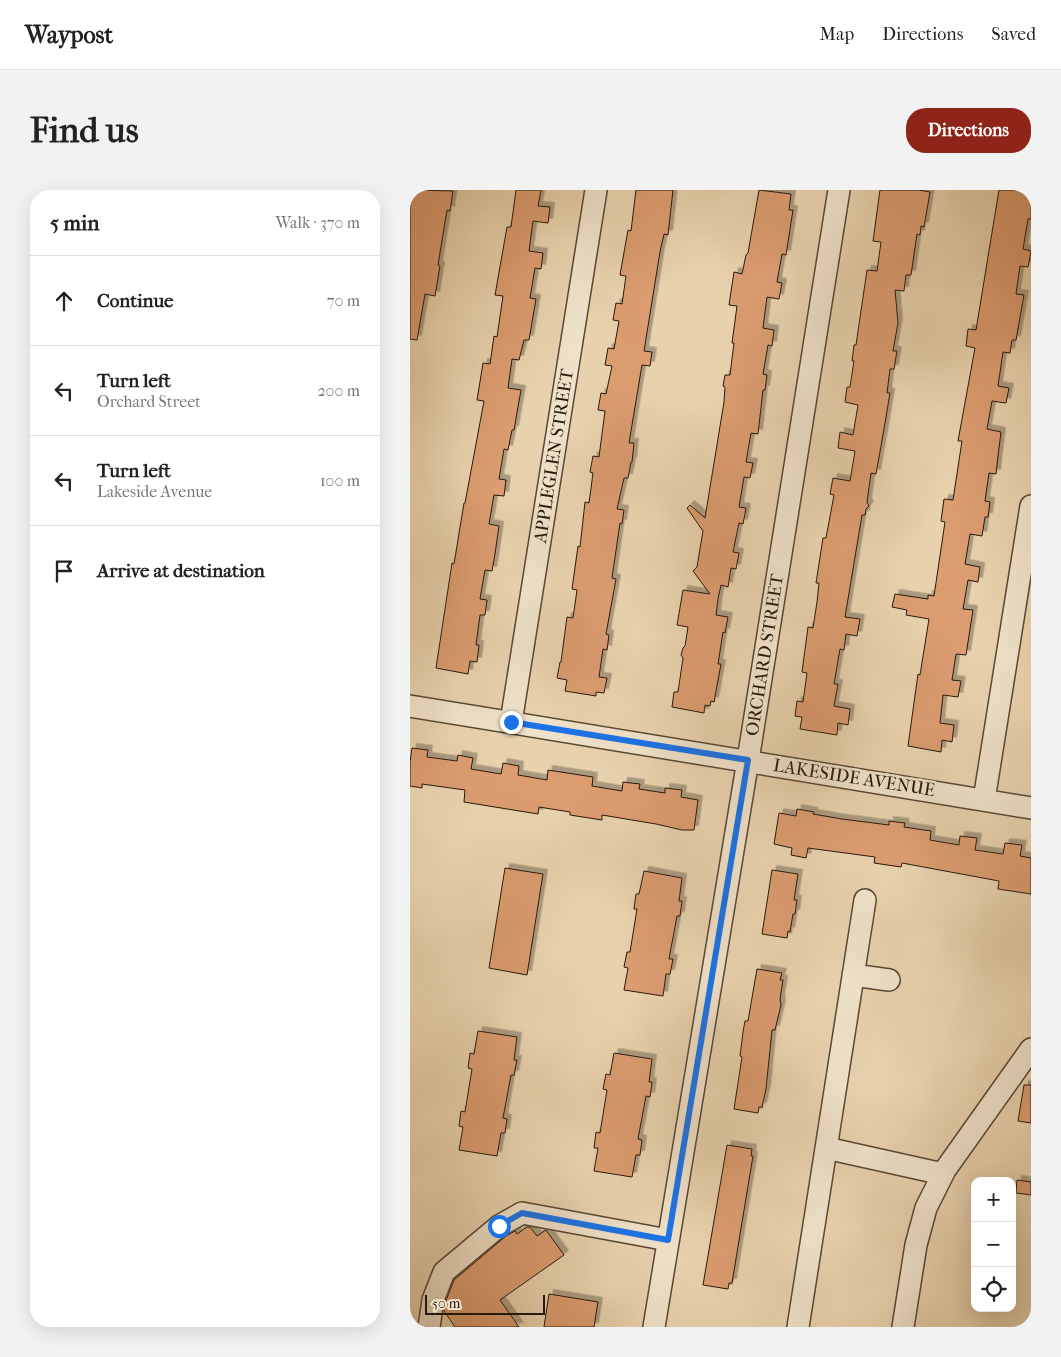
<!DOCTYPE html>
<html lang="en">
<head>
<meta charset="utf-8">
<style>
	body { margin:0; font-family:"IM FELL French Canon",serif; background:#f2f2f2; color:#222 }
	.controls { position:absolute; right:15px; bottom:15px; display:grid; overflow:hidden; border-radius:10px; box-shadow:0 5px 20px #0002 }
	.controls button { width:45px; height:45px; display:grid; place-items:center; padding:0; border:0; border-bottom:1px solid #e0e0e0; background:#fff; color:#222; font:25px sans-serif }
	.scale { position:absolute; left:15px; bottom:12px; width:120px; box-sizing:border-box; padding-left:5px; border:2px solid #28190d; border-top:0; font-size:14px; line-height:18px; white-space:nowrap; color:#28190d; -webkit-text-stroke:4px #f0e2ca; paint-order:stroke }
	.stop { position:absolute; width:15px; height:15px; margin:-11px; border:4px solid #1a73e8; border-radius:50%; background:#fff }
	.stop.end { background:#1a73e8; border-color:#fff; box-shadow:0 1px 5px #0008 }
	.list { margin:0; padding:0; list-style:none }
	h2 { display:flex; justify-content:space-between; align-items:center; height:65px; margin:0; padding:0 20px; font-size:21px }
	h2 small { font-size:16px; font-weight:400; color:#767676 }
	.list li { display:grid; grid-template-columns:32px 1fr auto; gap:15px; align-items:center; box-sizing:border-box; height:90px; padding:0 20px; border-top:1px solid #e0e0e0 }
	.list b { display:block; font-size:19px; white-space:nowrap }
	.list p { margin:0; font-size:16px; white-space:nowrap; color:#767676 }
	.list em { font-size:16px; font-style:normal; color:#767676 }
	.icon { flex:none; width:28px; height:28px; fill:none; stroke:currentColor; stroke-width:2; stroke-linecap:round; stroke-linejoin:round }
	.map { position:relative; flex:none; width:621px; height:1137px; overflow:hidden; border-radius:20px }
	header { display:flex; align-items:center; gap:30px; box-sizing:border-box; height:70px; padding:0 25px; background:#fff; border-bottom:1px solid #e0e0e0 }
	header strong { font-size:24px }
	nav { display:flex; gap:28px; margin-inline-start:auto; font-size:18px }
	.intro { display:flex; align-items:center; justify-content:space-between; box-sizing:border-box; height:120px; padding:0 30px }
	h1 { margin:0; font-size:35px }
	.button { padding:12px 22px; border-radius:20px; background:#8f2418; color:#fff; font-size:18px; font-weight:700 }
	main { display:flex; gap:30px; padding:0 30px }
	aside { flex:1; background:#fff; border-radius:20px; box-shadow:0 5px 20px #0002 }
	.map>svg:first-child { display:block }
</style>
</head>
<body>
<header>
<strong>Waypost</strong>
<nav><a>Map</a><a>Directions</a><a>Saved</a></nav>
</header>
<div class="intro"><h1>Find us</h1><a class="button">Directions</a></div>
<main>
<aside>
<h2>5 min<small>Walk · 370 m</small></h2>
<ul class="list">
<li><svg class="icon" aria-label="ahead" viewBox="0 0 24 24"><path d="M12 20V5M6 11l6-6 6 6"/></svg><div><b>Continue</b></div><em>70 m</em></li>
<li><svg class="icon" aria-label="left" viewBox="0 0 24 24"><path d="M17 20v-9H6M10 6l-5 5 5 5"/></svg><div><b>Turn left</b><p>Orchard Street</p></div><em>200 m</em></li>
<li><svg class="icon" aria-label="left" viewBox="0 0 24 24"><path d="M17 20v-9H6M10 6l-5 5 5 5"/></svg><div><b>Turn left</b><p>Lakeside Avenue</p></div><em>100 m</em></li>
<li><svg class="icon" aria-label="arrive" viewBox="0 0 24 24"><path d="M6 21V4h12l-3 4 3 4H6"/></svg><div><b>Arrive at destination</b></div></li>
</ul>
</aside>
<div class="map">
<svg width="621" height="1137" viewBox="0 0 621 1137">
	<defs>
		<filter id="shadow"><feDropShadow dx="4.5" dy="-4.5" stdDeviation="0" flood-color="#0004"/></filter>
	</defs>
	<rect width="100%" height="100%" fill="#e8d2ad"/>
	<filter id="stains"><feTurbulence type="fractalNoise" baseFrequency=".004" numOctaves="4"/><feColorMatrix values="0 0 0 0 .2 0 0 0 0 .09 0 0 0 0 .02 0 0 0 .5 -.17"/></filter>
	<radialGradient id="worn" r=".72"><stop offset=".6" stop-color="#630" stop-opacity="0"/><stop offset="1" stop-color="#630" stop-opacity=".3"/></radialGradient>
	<path fill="#db9c70" stroke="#28190d" filter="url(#shadow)" d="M5,0L43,1L40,21L37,20L28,75L30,76L25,106L15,104L7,150L0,149V17L2,4L4,5Z
		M106,0H131L128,16L140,17L138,33L123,31L119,61L133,63L131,79L125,78L120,108L126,109L119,150H114L109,170L102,169L98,198L111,200L104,240H102L98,260L94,259L89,289L96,290L94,306L84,305L79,334L89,336L85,364L82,381L75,380L70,409L77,410L75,425H70L66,455H69L67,472L60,471L58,484L26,478L42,373L44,374L54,313H55L74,211L67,210L73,173L80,174L84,146L87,147L93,106L85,105L97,37H101Z
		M226,0H263L258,45L254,44L250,62L234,161L242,162L240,176L232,175L219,253H224L222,272H221L218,288H214L207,319L214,320L212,334L210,333L202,388L206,389L196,444L199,445L197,460L193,459L189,487L197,488L194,503L186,502V506L155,501L157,490L147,488L150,472H151L157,427L163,428L167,400L162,399L168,356L170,357L175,312L179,313L183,283L180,282L183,266L189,267L195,221L188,220L191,203L196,204L202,176L195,175L198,158L204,159L209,131L203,130L206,113L212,114L216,86L210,85L218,40L221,41Z
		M349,0L381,4L379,20H383L376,65L372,64L367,92L372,93L369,109L357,107L353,138L364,140L362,156L358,155L353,184L357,185L355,200H353L348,244L341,243L336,272L343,273L340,288L334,287L329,317L336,318L333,334L329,333L323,362L329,363L326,379L321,378L318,397L311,395L308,409L306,425L318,427L315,443L313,442L308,474H311L304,512L301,511L300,516L295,515L294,523L262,517L264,502H268L273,468L271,465L273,458L275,456L278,437L267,435L273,400L300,404L283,381L287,377L293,341L277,318L280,315L295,328L314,212L315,197L313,196L315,185H320L324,153H322L327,116L319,115L324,82L332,84L336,65L338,63Z
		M470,0H509L520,2L514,37L511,36L510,45L507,44L501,85H496L494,101L485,100L488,133L483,161H487L484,179H480L477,203H480L474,239L466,284L461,283L457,312L459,316L456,319L455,325H452L435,427L450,429L447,446L436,444L434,460L430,459L424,494H428L424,516L440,519L438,535L428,533L427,545L390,539L392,527L385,526L387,511L393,512L397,483L392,482L398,437L403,438L407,412L409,393H406L413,348H416L424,305L420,304L423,288L440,291L445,261L428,258L430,242L443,245L448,215L435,212L437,197H440L444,171H442L444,155H446L457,80L467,81L471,52L463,51Z
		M589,0H621V29H618L613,59L621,61L618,77L610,76L606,104L614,105L606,150H602L600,163L593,162L588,196L599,198L596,213L582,211L577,239L591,242L588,266L586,284L579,283L575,311L580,312L578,327H575L572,346L560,344L555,374L570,377L568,392L558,390L553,419L563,420L556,465L546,464L542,490L551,491L548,507L533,505L530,533L544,535L542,552L532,550L531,562L498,556L508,484L510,485L519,429L496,425L497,420L482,417L485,404L518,409V405L524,406L535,332L531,331L534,309L543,310L552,251H548L565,158L556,156L558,139L566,140Z
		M2,558L18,560L17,567L47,571L48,565L63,568L61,579L91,584L93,573L109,576L108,585L137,590L138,580L183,587L182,596L212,601L213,592L230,594L229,599L255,603V598L272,600L271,607L288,610L284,640H272L246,634L192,625V630L160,625V622L129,617L128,624L54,612L55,600L12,594V598L0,596V572Z
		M387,619L404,622L403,624L432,629L479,635V631L495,633L494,637L521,641L520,650L549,655L550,646L567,648L565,660L593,664L595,653L612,655L610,666L621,668V704L588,699L589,691L492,673L491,677L464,673L465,667L398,658L396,668L381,665L382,658L364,654L369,623L386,626Z
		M95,678L133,684L117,785L79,778Z
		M362,680L388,684L384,710H387L385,724H383L380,742L378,741L377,748L352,744Z
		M234,681L272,688L269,711H272L270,726H267L259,769H263L260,784H256L253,806L214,800L218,778L214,777L217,762H220L227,719H224L226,704H229Z
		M347,779L372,783L370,790H373L370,809L371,815L365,840H362L356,899L352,917H349L348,923L324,919L332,867L330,866L333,842L335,831H338Z
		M68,841L107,847L104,870H107L104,885H101L99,896L93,928L97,929L95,943H91L87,966L49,960L53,937L49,936L51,921L55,922L62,879L58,878L60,863L64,864Z
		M204,863L242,869L239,892H242L240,907L236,906L228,949L232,950L230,965H226L222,987L184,981L188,958H184L186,942L190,943L197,900L193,899L196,884L200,885Z
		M614,895H621V933L608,931Z
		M317,955L342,959L341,966H343L322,1093H319L318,1099L293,1095Z
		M607,990L621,992V1005L606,1003Z
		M117,1037H120L127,1046L136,1040L154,1065L90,1110L109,1137H45L34,1121L35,1113L44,1090L96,1046L105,1041L107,1044Z
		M139,1104L188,1112L184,1137H134Z"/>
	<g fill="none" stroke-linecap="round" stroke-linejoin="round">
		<defs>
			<path id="minor" d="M0,516L621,618
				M101,532L186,0
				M574,610L621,316
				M443,785L479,790
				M416,958L533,984
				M19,1137L23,1110L34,1082L89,1036L112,1023L258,1050
				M244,1137L338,570L429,0
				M388,1137L455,710
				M493,1137L506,1055L516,1018L535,980L621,859"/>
		</defs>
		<use href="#minor" stroke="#584735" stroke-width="24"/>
		<use href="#minor" stroke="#f0e2ca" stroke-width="21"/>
	</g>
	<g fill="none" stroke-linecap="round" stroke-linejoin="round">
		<path stroke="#1a73e8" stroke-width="6" d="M89,1036L112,1023L258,1050L338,570L101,532"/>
	</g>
	<g text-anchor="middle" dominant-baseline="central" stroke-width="5" stroke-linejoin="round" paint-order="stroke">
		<g font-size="18" fill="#28190d" stroke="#f0e2ca">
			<text transform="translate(144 266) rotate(-81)">APPLEGLEN STREET</text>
			<text transform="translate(355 465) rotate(-81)">ORCHARD STREET</text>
			<text transform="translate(444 588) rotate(9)">LAKESIDE AVENUE</text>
		</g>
	</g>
	<rect width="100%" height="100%" filter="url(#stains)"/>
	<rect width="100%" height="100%" fill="url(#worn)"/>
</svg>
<div class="controls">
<button>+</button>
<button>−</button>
<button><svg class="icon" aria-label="locate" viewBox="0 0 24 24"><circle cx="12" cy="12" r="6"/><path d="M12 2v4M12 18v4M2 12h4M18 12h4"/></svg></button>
</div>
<div class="scale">50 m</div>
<div class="stop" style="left:89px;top:1036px"></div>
<div class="stop end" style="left:101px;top:532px"></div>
</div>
</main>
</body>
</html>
